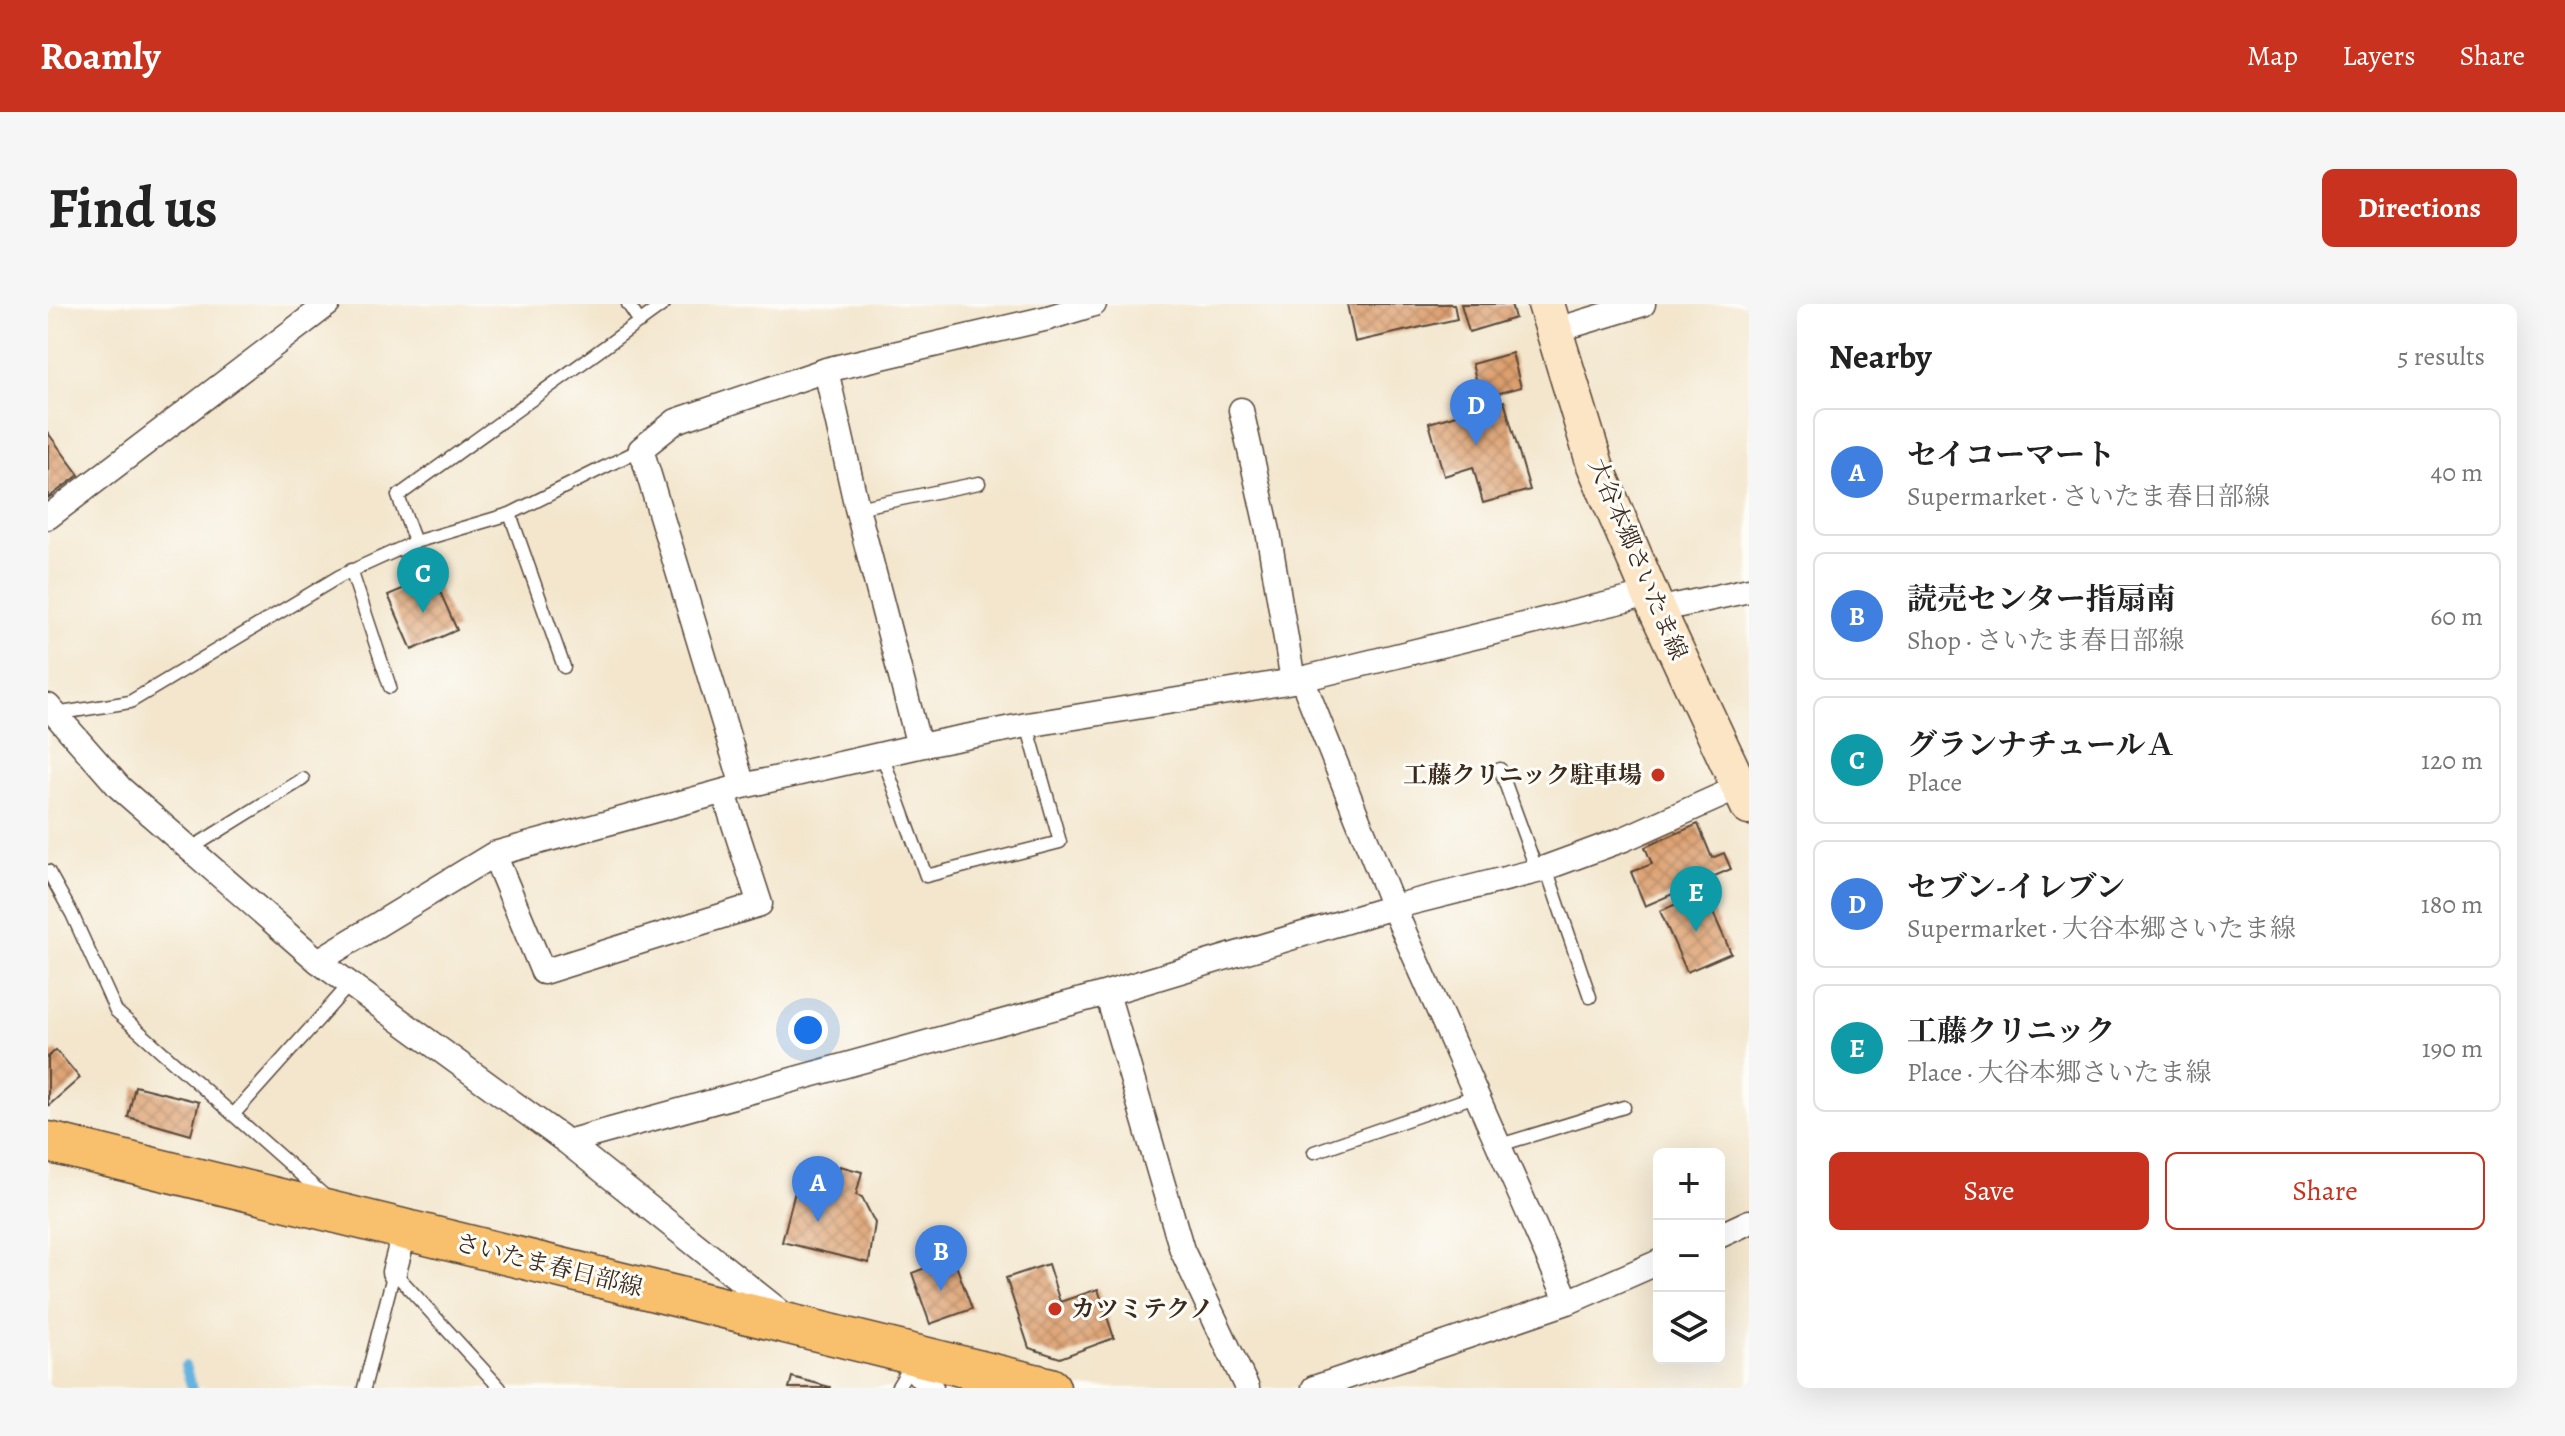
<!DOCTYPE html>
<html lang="en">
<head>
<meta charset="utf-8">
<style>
	body { margin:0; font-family:Alegreya,"Noto Serif JP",serif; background:#f6f6f6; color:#222 }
	.controls { position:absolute; right:24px; bottom:24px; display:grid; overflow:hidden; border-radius:12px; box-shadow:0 8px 32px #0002 }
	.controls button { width:72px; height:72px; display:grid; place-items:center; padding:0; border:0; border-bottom:2px solid #e0e0e0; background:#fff; color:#222; font:40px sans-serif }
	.you { position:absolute; left:760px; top:726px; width:28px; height:28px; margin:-20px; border:6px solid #fff; border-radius:50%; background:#1a73e8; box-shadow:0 0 0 12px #1a73e833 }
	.badge { display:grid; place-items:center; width:52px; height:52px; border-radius:50%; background:#c8321e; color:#fff; font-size:26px; font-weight:700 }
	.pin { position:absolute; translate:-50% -66px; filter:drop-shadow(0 2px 4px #0008) }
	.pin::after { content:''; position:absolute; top:42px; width:28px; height:24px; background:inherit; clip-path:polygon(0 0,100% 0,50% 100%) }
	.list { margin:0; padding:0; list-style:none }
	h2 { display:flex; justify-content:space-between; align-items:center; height:104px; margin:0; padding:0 32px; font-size:34px }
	h2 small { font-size:26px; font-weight:400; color:#767676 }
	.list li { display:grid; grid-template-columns:52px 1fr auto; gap:24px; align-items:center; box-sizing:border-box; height:128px; margin:0 16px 16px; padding:0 16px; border:2px solid #e0e0e0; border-radius:12px }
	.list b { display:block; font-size:30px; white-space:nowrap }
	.list p { margin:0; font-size:26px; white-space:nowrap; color:#767676 }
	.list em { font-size:26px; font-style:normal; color:#767676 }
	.actions { display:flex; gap:16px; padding:24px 32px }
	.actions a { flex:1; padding:18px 0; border:2px solid #c8321e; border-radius:12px; text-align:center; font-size:28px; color:#c8321e }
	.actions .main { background:#c8321e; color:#fff }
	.icon { flex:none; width:44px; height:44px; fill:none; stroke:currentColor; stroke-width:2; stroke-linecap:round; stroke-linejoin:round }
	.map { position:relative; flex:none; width:1701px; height:1084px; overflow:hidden; border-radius:12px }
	header { display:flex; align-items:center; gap:48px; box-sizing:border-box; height:112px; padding:0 40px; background:#c8321e; color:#fff }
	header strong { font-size:38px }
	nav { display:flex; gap:44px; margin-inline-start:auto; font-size:28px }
	.intro { display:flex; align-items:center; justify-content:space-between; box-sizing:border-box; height:192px; padding:0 48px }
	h1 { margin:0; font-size:56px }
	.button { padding:20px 36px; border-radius:12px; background:#c8321e; color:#fff; font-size:28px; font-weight:700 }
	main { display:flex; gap:48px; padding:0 48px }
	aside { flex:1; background:#fff; border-radius:12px; box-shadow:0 8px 32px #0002 }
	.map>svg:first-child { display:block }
</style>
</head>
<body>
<header>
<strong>Roamly</strong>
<nav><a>Map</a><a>Layers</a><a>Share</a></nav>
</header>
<div class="intro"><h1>Find us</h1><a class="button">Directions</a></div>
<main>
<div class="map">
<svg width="1701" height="1084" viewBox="0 0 1701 1084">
	<defs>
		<pattern id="building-cross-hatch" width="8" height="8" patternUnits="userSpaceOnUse" patternTransform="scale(2)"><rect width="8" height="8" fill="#dd9f6e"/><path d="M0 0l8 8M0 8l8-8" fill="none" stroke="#b4825a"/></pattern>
	</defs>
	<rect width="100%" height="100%" fill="#fdfcf7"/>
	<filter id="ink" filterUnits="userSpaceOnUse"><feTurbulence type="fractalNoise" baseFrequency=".0125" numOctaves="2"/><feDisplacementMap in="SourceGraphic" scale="16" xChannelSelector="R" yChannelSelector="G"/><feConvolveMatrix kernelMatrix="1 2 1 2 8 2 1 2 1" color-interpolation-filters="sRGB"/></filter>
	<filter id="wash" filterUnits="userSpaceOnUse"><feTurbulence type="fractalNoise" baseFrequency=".006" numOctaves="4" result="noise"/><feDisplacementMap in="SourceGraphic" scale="32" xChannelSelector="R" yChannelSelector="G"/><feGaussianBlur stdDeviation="1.8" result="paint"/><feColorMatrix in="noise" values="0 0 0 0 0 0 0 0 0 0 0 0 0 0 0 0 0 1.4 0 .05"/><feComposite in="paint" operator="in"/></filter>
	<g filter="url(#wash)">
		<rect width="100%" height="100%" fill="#f3e6cd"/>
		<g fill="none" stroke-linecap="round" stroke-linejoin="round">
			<path stroke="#65b3df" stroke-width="10" d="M137,1062L144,1084"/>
		</g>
		<g id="blocks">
			<path fill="url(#building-cross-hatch)" d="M1299,0H1406L1409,15L1307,38Z
				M1413,0H1463L1467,14L1421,28Z
				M1464,49L1473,83L1433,94L1424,60Z
				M1456,97L1482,186L1435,199L1425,163L1396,172L1381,119Z
				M0,129L31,171L0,194Z
				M385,272L409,326L364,346L340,291Z
				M1650,520L1664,554L1676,549L1683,565L1597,602L1583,568L1604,560L1597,543Z
				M1656,588L1683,649L1639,668L1612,607Z
				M8,746L32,774L0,802V753Z
				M87,782L151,798L143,831L80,813Z
				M792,862L814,868L808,891L814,893L827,919L821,959L734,938L750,876L786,885Z
				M905,953L924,1005L882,1020L864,969Z
				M1000,960L1012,998L1050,985L1066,1034L1012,1054L981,1044L958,974Z
				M744,1073L782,1083V1084H741Z"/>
		</g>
	</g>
	<g filter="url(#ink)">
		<use href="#blocks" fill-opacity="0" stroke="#574638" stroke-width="2"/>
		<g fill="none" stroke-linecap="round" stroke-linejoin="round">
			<defs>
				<path id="service" d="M580,0L592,18
					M809,204L931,179
					M462,210L516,363
					M367,238L350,192L616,0
					M303,266L342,383
					M7,410L82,398L292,272L367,238L462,210L593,145
					M834,451L878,572L1012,538L979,421
					M1452,465L1489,567
					M142,545L255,475
					M1498,564L1542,693
					M0,567L24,610L68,707L278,893
					M185,811L302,680
					M1452,841L1576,803
					M1266,848L1430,791
					M346,968L452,1084
					M316,1084L346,968
					M849,1084L862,1063"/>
				<path id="minor" d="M1505,27L1595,0
					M778,66L809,204L871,442
					M1193,106L1220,227L1245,377
					M0,213L280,0
					M1609,306L1701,286
					M1254,375L1345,603L1520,998
					M0,402L72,484L270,657L519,838L736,1011
					M695,482L593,145L628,117L778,66L1000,14L1046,0
					M446,550L495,668L712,600L676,489
					M270,657L446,550L695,482L871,442L979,421L1245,377L1602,290
					M1059,689L1134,946L1199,1084
					M519,838L1059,689L1345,603L1489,567L1576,535L1692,483
					M1671,932L1701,918
					M346,968L357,926
					M853,1050L883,1084
					M1266,1084L1520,998L1611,958"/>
				<path id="secondary" d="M1498,0L1547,161L1609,306L1701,503"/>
				<path id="primary" d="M0,838L1002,1084"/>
			</defs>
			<use href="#service" stroke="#574638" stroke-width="15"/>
			<use href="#minor" stroke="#574638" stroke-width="27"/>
			<use href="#secondary" stroke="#574638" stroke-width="39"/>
			<use href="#primary" stroke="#574638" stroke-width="43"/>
			<use href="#service" stroke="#fff" stroke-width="12"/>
			<use href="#minor" stroke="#fff" stroke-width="24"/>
			<use href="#secondary" stroke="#fce5c4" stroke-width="36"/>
			<use href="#primary" stroke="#f8bf6c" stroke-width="40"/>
		</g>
	</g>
	<g fill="#c8321e" stroke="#fdfcf7" stroke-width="3">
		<circle cx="1610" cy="471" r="8"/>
		<circle cx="1007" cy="1005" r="8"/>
	</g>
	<g text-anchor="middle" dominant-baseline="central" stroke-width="6" stroke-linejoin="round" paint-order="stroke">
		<g font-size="24" fill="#3b2a1e" stroke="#fdfcf7">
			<text transform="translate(1590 255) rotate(67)">大谷本郷さいたま線</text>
			<text transform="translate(501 961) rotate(14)">さいたま春日部線</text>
		</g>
		<g font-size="24" font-weight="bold" fill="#3b2a1e" stroke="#fdfcf7" text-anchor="end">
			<text x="1594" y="471">工藤クリニック駐車場</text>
			<text x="1023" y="1005" text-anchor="start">カツミテクノ</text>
		</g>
	</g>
</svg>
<div class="controls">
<button>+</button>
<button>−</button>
<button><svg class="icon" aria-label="layers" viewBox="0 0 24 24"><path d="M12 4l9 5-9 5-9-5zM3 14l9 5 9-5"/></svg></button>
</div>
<div class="you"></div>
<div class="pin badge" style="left:770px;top:918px;background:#3f7fe0">A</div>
<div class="pin badge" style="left:893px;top:987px;background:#3f7fe0">B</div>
<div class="pin badge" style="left:375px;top:309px;background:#0f9aa8">C</div>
<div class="pin badge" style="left:1428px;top:141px;background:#3f7fe0">D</div>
<div class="pin badge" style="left:1648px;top:628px;background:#0f9aa8">E</div>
</div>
<aside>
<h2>Nearby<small>5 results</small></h2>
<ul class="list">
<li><span class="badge" style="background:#3f7fe0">A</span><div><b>セイコーマート</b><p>Supermarket · さいたま春日部線</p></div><em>40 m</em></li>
<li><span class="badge" style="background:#3f7fe0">B</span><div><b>読売センター指扇南</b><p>Shop · さいたま春日部線</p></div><em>60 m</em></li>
<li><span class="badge" style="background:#0f9aa8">C</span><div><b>グランナチュールＡ</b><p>Place</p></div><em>120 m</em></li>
<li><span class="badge" style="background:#3f7fe0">D</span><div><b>セブン-イレブン</b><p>Supermarket · 大谷本郷さいたま線</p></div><em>180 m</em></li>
<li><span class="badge" style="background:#0f9aa8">E</span><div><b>工藤クリニック</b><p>Place · 大谷本郷さいたま線</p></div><em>190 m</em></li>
</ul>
<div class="actions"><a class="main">Save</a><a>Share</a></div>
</aside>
</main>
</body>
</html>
